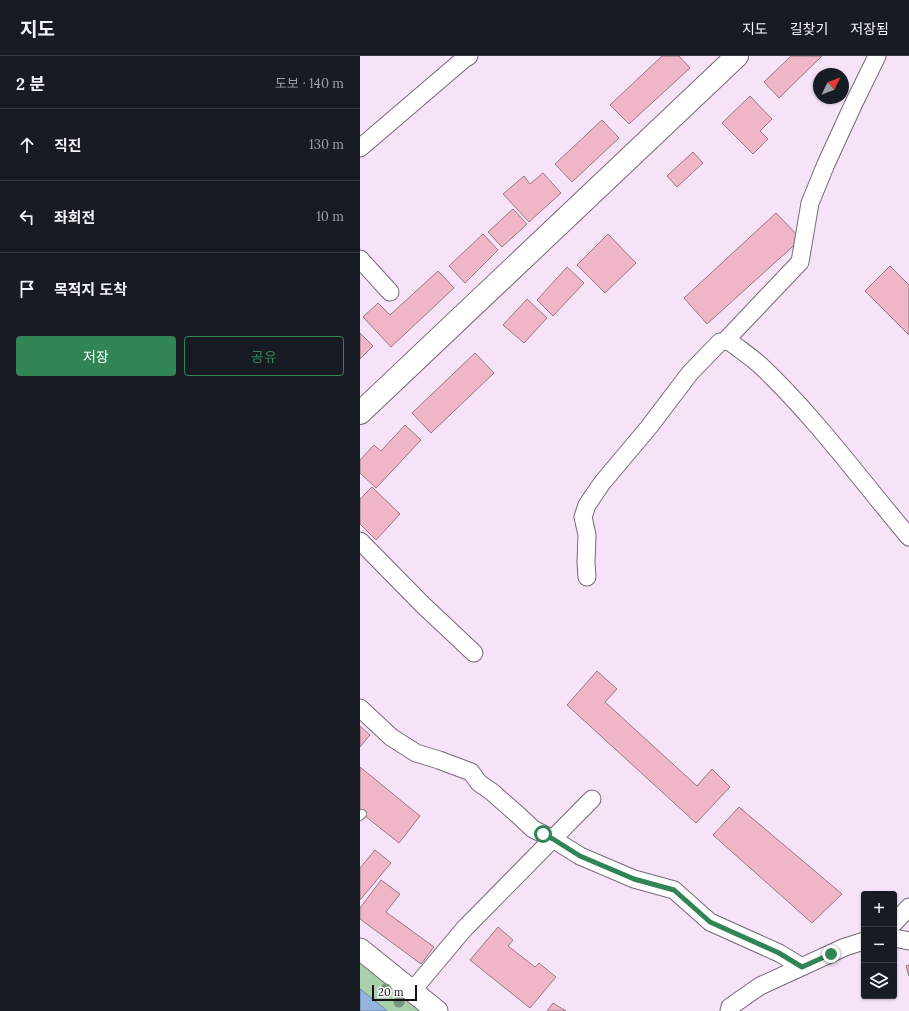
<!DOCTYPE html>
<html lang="ko">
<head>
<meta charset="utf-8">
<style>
	body { margin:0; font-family:Lora,"Noto Sans KR",serif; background:#242831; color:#f1f3f6 }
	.controls { position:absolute; right:12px; bottom:12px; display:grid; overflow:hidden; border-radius:4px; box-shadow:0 1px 3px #0004 }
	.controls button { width:36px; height:36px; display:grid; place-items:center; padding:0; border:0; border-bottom:1px solid #363941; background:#171b24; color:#f1f3f6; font:20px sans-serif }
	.compass { position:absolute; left:453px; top:12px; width:36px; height:36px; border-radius:50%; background:#171b24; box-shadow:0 1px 3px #0004; rotate:47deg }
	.scale { position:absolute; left:12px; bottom:10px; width:45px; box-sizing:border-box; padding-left:4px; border:2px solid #160f16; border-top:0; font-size:11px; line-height:14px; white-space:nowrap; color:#160f16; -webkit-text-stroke:3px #fff; paint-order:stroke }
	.stop { position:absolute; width:12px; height:12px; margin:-9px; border:3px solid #318456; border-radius:50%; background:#fff }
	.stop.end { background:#318456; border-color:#fff; box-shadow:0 1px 4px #0008 }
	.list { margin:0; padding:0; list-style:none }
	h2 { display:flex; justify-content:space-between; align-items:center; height:52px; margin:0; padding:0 16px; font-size:17px }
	h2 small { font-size:13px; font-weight:400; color:#9ea1a6 }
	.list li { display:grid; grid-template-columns:26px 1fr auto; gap:12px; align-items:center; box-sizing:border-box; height:72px; padding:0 16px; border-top:1px solid #363941 }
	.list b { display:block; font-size:15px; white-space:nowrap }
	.list em { font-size:13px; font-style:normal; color:#9ea1a6 }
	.actions { display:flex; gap:8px; padding:12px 16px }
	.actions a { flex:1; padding:9px 0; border:1px solid #318456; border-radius:4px; text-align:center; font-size:14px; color:#318456 }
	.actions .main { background:#318456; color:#fff }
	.icon { flex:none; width:22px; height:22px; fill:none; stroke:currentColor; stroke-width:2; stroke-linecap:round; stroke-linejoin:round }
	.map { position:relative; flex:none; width:549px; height:955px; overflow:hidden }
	header { display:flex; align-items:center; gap:24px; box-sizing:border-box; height:56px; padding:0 20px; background:#171b24; border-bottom:1px solid #363941 }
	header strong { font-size:19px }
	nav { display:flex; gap:22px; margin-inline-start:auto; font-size:14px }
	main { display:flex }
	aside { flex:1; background:#171b24 }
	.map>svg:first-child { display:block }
</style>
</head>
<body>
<header>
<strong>지도</strong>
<nav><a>지도</a><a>길찾기</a><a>저장됨</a></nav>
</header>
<main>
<aside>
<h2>2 분<small>도보 · 140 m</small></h2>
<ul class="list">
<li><svg class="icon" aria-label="ahead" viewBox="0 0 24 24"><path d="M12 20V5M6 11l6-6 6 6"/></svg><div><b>직진</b></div><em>130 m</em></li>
<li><svg class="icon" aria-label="left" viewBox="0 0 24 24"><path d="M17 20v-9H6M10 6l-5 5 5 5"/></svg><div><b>좌회전</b></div><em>10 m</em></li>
<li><svg class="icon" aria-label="arrive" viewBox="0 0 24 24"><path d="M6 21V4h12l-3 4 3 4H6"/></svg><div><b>목적지 도착</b></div></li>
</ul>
<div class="actions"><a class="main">저장</a><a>공유</a></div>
</aside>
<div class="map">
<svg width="549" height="955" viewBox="0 0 549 955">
	<rect width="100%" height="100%" fill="#f7e3f8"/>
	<path fill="#a8d0aa" d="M0,893L77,955H0Z"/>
	<path fill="#94b4de" stroke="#6e82a2" d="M0,933L25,953L27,955H0Z"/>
	<path fill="#f0b6c8" stroke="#957a82" d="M302,0H319L330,12L269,68L250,49Z
		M431,0H462L419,42L404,26Z
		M390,40L412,63L400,75L408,83L393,98L362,67Z
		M242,64L259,82L212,126L195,108Z
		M333,96L343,107L317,131L307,120Z
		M183,117L201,137L169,166L143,138L164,120L170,128Z
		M153,153L167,168L142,191L128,176Z
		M416,157L441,183L347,268L324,242Z
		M123,178L138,194L105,227L89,210Z
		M248,178L276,207L245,237L217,209Z
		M530,210L549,229V279L505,235Z
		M207,211L224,227L193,260L177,244Z
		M78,215L94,232L31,291L3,261L18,247L30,259Z
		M167,243L187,262L164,287L143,269Z
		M0,277L13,290L0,303Z
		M115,297L134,317L71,377L52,357Z
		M45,369L61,384L16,432L0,417V404L14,389L21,395Z
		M12,431L40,458L16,484L0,468V443Z
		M237,615L257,633L245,646L337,730L352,713L370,731L336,767L207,649Z
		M0,670L10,679L0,691Z
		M0,711L60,760L39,787L0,756Z
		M379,751L482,838L452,867L353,779Z
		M15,794L31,807L0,844V812Z
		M21,824L40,838L26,856L74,891L61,908L0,863V852Z
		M138,871L153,884L148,890L175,911L179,907L196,921L170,952L110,904Z
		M549,909V920L546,910Z
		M193,947L206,955H187Z"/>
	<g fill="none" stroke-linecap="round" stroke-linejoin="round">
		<defs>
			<path id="service" d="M0,760L2,758"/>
			<path id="minor" d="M0,92L104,3L109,0
				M0,203L30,236
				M365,285L440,206L450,147L466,108L494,47L517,0
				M0,485L63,549L114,597
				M227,521L226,507L227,479L223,461L227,449L242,427L289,371L330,317L360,286L369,285C379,293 390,300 400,309C455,361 500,423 549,481
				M0,652L31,681L56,697L79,704L111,716L119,727L132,736L157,758L173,773L193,783L220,800L274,823L314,834L350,866L419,897L442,911
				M534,867L549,851
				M534,882L549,885
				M52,935L104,873L232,743
				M369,955L370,951L400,930L485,891L504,885"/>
			<path id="tertiary" d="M0,893L77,955"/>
			<path id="secondary" d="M0,357L377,0"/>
		</defs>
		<use href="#service" stroke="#786779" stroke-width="10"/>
		<use href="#minor" stroke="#786779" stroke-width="19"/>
		<use href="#tertiary" stroke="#786779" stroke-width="23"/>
		<use href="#secondary" stroke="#786779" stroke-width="24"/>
		<use href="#service" stroke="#fff" stroke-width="8"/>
		<use href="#minor" stroke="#fff" stroke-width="17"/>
		<use href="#tertiary" stroke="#fff" stroke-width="21"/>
		<use href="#secondary" stroke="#fff" stroke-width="22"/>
	</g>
	<g fill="#799280">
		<circle cx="26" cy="933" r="5.5"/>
		<circle cx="39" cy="946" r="5.5"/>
	</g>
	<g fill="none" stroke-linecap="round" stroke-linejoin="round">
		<path stroke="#318456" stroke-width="5" d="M183,778L193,783L220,800L274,823L314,834L350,866L419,897L442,911L471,898"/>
	</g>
</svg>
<div class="controls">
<button>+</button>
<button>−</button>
<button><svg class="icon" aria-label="layers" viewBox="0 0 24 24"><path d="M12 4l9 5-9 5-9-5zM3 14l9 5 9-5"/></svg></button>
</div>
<svg class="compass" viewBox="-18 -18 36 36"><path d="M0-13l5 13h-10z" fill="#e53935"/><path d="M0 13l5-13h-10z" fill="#9ea1a6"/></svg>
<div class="scale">20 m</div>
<div class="stop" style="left:183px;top:778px"></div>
<div class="stop end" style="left:471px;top:898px"></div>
</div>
</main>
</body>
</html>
